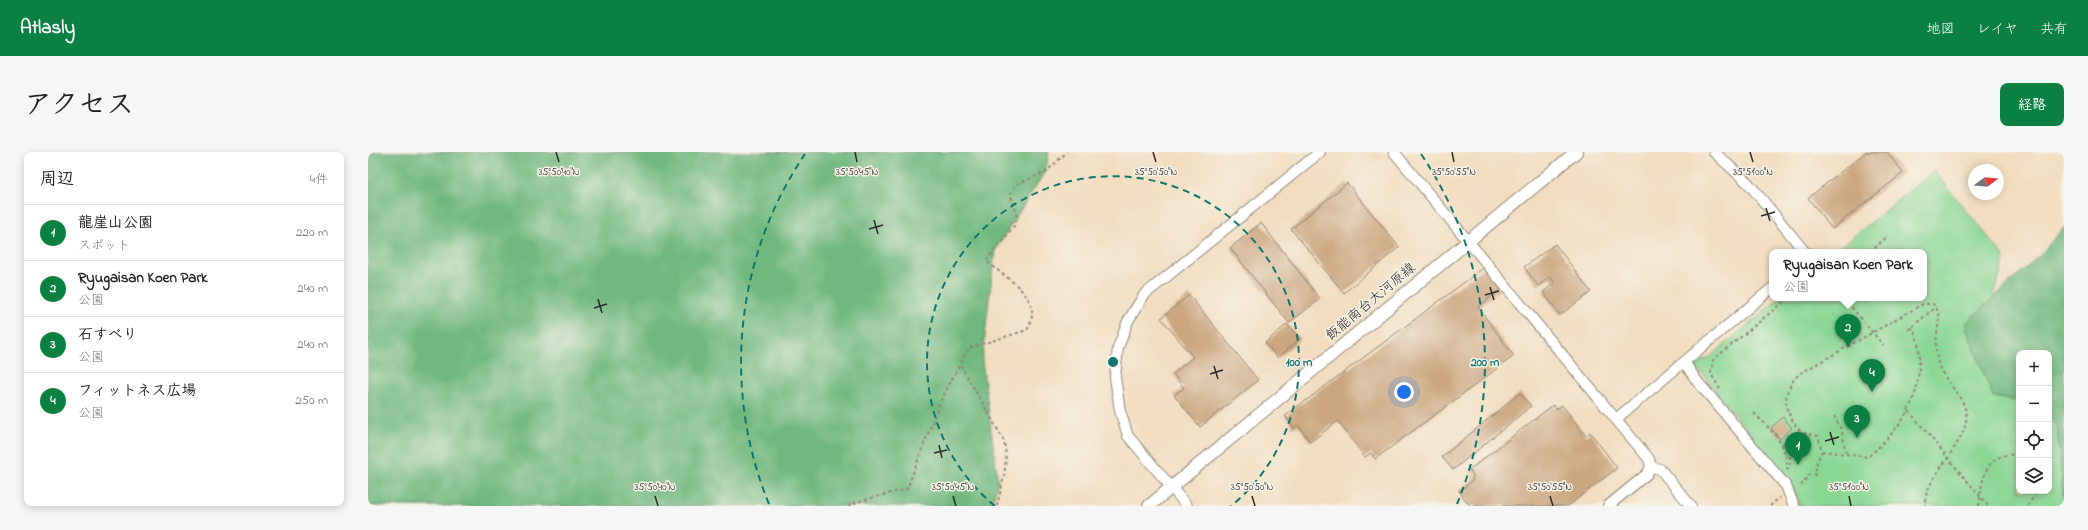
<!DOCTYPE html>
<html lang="ja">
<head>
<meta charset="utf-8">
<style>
	body { margin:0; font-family:"Indie Flower","Klee One",sans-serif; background:#f6f6f6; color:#222 }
	.controls { position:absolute; right:12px; bottom:12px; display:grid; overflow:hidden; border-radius:8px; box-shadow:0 2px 10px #0003 }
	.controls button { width:36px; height:36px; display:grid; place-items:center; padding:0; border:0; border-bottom:1px solid #e0e0e0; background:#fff; color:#222; font:20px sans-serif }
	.compass { position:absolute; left:1600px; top:12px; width:36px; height:36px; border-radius:50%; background:#fff; box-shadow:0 2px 10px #0003; rotate:74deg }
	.you { position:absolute; left:1036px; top:240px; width:14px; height:14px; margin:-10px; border:3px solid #fff; border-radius:50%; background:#1a73e8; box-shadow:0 0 0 6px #1a73e833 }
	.badge { display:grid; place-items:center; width:26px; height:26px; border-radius:50%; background:#0b8043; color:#fff; font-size:13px; font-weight:700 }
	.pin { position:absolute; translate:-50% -33px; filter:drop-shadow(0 1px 2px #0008) }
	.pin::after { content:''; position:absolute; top:21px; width:14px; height:12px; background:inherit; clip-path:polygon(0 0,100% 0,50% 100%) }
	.popup { position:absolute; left:1401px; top:97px; width:158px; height:52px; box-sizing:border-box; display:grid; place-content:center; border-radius:8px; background:#fff; filter:drop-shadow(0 1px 3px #0005); font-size:13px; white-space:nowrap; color:#767676 }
	.popup b { font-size:15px; color:#222 }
	.popup::after { content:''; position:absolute; left:50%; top:100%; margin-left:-8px; border:8px solid transparent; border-top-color:#fff }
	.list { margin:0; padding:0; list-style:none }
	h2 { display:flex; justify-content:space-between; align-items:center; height:52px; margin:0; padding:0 16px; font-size:17px }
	h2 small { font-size:13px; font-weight:400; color:#767676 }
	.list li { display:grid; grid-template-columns:26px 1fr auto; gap:12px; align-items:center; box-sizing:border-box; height:56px; padding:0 16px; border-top:1px solid #e0e0e0 }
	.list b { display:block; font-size:15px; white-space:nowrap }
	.list p { margin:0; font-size:13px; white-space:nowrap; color:#767676 }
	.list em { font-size:13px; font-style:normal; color:#767676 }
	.icon { flex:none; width:22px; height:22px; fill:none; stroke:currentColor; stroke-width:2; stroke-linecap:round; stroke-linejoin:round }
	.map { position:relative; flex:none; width:1696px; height:354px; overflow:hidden; border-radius:8px }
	header { display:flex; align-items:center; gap:24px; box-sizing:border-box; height:56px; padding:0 20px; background:#0b8043; color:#fff }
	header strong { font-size:19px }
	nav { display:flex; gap:22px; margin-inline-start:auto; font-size:14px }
	.intro { display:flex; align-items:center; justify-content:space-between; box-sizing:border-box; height:96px; padding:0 24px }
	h1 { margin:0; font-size:28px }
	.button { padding:10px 18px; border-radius:8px; background:#0b8043; color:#fff; font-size:14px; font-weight:700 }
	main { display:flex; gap:24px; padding:0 24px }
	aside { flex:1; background:#fff; border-radius:8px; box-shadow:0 2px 10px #0003 }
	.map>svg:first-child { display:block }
</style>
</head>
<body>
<header>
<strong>Atlasly</strong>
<nav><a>地図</a><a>レイヤ</a><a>共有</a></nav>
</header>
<div class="intro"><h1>アクセス</h1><a class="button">経路</a></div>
<main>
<aside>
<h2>周辺<small>4件</small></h2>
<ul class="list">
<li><span class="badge">1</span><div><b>龍崖山公園</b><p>スポット</p></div><em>220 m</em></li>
<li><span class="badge">2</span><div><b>Ryugaisan Koen Park</b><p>公園</p></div><em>240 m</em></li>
<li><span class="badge">3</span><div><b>石すべり</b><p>公園</p></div><em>240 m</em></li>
<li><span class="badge">4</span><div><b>フィットネス広場</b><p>公園</p></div><em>250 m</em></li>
</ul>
</aside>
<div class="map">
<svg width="1696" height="354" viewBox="0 0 1696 354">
	<rect width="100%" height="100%" fill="#f7f3e8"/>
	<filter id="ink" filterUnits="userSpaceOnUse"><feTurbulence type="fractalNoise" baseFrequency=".025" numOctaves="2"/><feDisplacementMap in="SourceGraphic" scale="8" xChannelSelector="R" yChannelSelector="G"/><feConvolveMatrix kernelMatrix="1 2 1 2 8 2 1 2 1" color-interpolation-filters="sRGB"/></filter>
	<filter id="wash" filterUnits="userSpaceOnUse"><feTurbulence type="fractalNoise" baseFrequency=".012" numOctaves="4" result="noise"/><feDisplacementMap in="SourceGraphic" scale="16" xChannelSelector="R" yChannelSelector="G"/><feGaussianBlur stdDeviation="0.9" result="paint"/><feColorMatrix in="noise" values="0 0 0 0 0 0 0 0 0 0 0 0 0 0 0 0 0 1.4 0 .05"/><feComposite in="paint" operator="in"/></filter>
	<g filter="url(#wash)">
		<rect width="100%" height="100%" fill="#f2ddbf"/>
		<path fill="#8ad794" stroke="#5a8160" d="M1566,19L1637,106L1625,146L1597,172L1625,245L1651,249V339H1681V267L1689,273L1696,354H1432L1423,331L1354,248L1336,223L1329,218V212L1342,205L1412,146H1556V100H1467Z"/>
		<path fill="#6fb87e" stroke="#4d7254" d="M0,0H681L678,18L627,98L614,209L630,329L624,354H0Z
			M1696,75V347L1689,273L1681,267V201H1651V249L1625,245L1597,172L1673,102Z"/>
		<g id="blocks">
			<path fill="#cba67f" d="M1498,0H1519L1535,21L1464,77L1440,46Z
				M979,31L1031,95L976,141L923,77Z
				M893,71L952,147L921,171L862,96Z
				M1187,92L1223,140L1192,163L1175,140L1187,131L1182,125L1170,134L1156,115Z
				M1117,115L1133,137L1110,155L1146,204L1007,307L1003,301L997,305L970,269L942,290L930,273L926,276L917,264Z
				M821,143L890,228L832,275L806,243L816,236L805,222L825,205L793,166Z
				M919,172L932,187L910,206L897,191Z
				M1152,241L1163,254L1085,318L1074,305Z
				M1185,253L1188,257L1194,253L1218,284L1222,280L1249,316L1200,354H1102L1091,339L1105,328L1104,326L1106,324L1101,318Z
				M1415,265L1424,276L1412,287L1403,276Z"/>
		</g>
	</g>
	<g filter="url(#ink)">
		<use href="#blocks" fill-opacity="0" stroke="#8e8475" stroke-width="1"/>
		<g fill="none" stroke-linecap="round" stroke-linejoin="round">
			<defs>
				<path id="minor" d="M1026,0L1281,307L1283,315L1292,317L1323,354
					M1346,0L1381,32L1437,100
					M1316,210L1329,229L1418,334L1426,354
					M1248,267L1404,136
					M819,354L760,284L752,259L747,225L750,196L760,169L776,143L952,0
					M1240,354L1279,322L1283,315"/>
				<path id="tertiary" d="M781,354L1208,0"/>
			</defs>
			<use href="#minor" stroke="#8e8475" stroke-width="12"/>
			<use href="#tertiary" stroke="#8e8475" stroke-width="14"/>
			<path stroke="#8e8475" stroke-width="2" stroke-dasharray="3 3" stroke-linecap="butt" d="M1502,100L1519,85
				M1476,146L1515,193
				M1540,178L1568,155
				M1352,237L1343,222L1345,208L1420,146
				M1541,259L1620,354
				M1386,261C1404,280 1419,289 1419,317
				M1466,264L1474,279L1478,303
				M1432,279C1415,258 1412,242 1431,222L1555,152H1565L1571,160C1571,178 1565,193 1570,211C1576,232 1602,247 1598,270C1594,296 1554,330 1557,354
				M1414,292L1437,281L1450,284L1454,299L1449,310L1447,323H1441L1432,335
				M1454,299L1500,305C1533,275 1553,251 1551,204C1551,195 1550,183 1543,175
				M1419,318L1422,314V303
				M480,354L492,349L539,337L572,250L592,212
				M629,354C634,332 642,308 635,287L592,212L601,196L659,178C678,146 639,127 618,109L647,73C651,62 646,53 642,42L649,32L678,20L699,0
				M1402,354L1412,345
				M1611,354C1614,328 1616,299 1651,303
				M1660,354L1669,339"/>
			<use href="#minor" stroke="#fff" stroke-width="10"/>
			<use href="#tertiary" stroke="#fff" stroke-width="12"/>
		</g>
	</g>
	<path fill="none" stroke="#2b2b2b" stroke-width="1.5" d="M188,0L191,10M487,0L489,10M785,0L788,10M1084,0L1086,10M1382,0L1385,10M1398,56L1402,69M1393,64L1407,60M506,68L510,82M501,77L515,73M1122,135L1126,148M1117,143L1131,139M230,147L234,161M226,156L239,152M846,214L850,227M842,222L855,218M1462,280L1466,293M1457,289L1471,285M571,293L574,306M566,301L579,298M287,344L290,354M585,344L588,354M884,344L887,354M1182,344L1185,354M1481,344L1483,354"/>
	<g fill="none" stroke="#0f766e" stroke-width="2" stroke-dasharray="7 5">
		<path d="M627 354A186 186 0 1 1 863 354"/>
		<path d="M401 352A372 372 0 0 1 437 2M1053 2A372 372 0 0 1 1089 352"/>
	</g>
	<g text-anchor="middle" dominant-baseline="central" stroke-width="3" stroke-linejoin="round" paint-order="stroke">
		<g font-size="14" fill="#2b2b2b" stroke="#f7f3e8">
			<text transform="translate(1003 150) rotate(-40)">飯能南台大河原線</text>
		</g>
	</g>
	<g font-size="10" text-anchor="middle" fill="#2b2b2b" stroke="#f7f3e8" stroke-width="3" stroke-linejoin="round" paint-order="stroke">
		<text x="191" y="23">35°50'40"N</text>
		<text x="489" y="23">35°50'45"N</text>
		<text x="788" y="23">35°50'50"N</text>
		<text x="1086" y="23">35°50'55"N</text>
		<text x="1385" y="23">35°51'00"N</text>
		<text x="287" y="338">35°50'40"N</text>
		<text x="585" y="338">35°50'45"N</text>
		<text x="884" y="338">35°50'50"N</text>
		<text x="1481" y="338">35°51'00"N</text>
		<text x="1182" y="338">35°50'55"N</text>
	</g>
	<circle cx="745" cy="210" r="6" fill="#0f766e" stroke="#f7f3e8" stroke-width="2"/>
	<g font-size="12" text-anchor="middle" font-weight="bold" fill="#0f766e" stroke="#f7f3e8" stroke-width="3" stroke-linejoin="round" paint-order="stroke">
		<text x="931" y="214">100 m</text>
		<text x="1117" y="214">200 m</text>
	</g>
</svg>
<div class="controls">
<button>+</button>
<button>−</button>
<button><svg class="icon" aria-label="locate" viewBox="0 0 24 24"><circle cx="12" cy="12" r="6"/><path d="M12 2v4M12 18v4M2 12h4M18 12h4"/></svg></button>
<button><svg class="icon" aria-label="layers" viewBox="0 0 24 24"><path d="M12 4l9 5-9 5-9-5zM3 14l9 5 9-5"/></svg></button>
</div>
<svg class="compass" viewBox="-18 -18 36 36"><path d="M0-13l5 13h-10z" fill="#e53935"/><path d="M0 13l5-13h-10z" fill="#767676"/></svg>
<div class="you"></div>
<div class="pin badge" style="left:1430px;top:313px">1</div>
<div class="pin badge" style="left:1480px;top:195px">2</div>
<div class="popup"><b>Ryugaisan Koen Park</b>公園</div>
<div class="pin badge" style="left:1489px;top:286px">3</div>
<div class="pin badge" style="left:1504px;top:240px">4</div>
</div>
</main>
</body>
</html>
